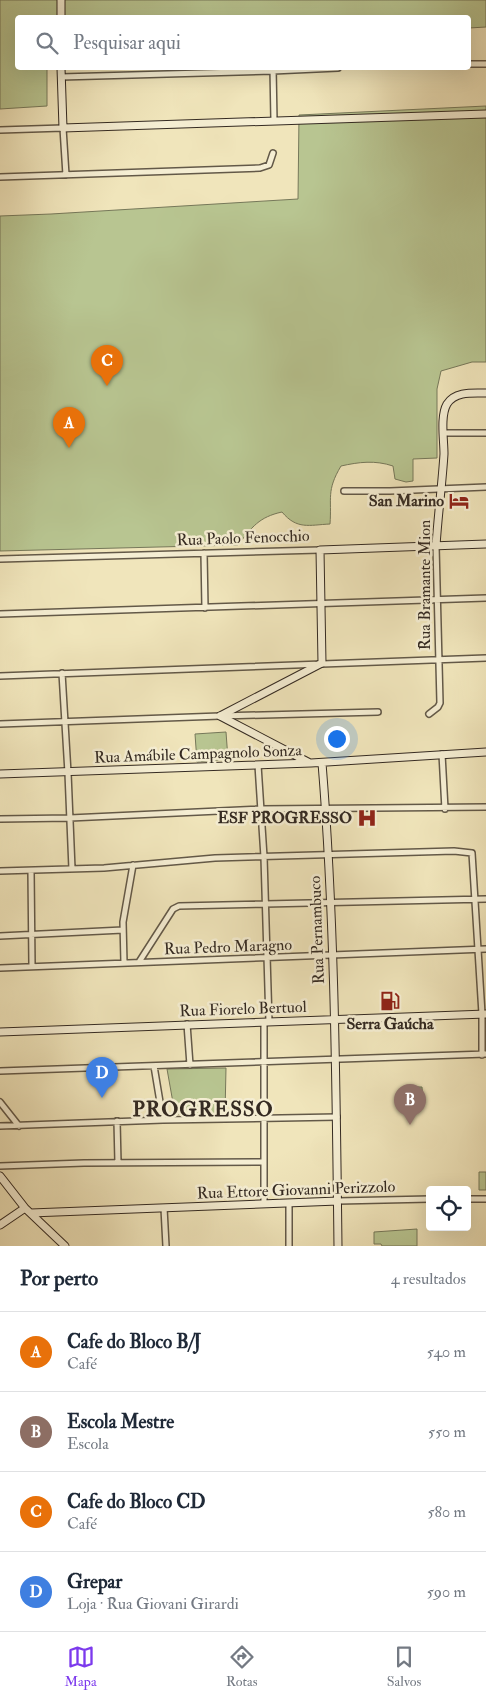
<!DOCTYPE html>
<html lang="pt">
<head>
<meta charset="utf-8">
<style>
	body { margin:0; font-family:"IM FELL Double Pica",serif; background:#f2f2f3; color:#1f2937 }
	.controls { position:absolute; right:15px; bottom:15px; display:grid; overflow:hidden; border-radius:5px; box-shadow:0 5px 20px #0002 }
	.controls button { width:45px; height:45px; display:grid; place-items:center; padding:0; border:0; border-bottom:1px solid #e0e1e3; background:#fff; color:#1f2937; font:25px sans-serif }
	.you { position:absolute; left:336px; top:738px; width:18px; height:18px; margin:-12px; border:4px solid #fff; border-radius:50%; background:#1a73e8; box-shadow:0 0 0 8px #1a73e833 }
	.badge { display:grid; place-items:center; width:32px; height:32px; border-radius:50%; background:#7c3aed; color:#fff; font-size:16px; font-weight:700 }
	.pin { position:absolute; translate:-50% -41px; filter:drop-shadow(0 1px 2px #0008) }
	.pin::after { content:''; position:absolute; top:26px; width:18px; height:15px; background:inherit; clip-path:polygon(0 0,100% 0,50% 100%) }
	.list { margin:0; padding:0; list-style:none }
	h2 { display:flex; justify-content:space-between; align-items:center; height:65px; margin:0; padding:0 20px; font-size:21px }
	h2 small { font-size:16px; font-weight:400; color:#747a83 }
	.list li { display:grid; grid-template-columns:32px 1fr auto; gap:15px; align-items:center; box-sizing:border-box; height:80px; padding:0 20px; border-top:1px solid #e0e1e3 }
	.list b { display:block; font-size:19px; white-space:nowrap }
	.list p { margin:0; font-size:16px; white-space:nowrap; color:#747a83 }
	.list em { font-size:16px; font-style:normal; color:#747a83 }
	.icon { flex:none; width:28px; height:28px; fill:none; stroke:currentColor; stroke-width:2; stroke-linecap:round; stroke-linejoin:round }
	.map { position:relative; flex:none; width:486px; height:1246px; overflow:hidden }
	.search { position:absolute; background:#fff; box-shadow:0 5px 20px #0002; left:15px; right:15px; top:15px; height:55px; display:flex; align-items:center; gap:12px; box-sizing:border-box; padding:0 18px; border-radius:5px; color:#747a83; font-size:19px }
	.sheet { height:385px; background:#fff }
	nav { display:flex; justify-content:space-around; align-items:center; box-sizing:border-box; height:70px; border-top:1px solid #e0e1e3; background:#fff; font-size:14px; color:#747a83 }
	nav a { display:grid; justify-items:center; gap:2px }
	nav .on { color:#7c3aed }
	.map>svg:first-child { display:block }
</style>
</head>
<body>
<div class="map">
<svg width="486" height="1246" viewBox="0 0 486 1246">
	<rect width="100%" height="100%" fill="#f0e5bb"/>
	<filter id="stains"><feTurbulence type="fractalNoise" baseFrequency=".004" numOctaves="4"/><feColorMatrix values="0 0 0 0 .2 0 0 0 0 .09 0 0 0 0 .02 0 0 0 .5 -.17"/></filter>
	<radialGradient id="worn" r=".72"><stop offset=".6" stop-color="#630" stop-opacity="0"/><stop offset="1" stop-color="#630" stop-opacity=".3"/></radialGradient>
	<path fill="#b8c591" stroke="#76785a" d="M0,0H486V27L469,28L468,18H18V68H47V106L0,109Z
		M486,106V362H472L441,371L437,389V458L413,459V481L406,482L395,479L393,466C375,460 359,462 341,466C326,491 332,498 330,524C309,525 297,530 282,512C259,517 252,527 238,545L0,551V216L51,214L298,199L299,115Z
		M226,732L228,759L197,762L195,734Z
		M226,1068L225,1114H175L167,1069Z
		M422,1087L423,1107L413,1108L412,1087Z
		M479,1172H486V1190H479Z
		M417,1229V1246H382L381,1244H374V1232Z"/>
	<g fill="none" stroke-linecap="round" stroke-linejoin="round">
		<defs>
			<path id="street" d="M468,64H486
				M273,68L274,121
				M61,77L273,71L338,68
				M0,130L63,128L66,175
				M0,177L260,168L269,165L273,153
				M444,433H486
				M344,491H390L486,487
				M204,553L205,608
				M0,559L320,550
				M0,614L486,598
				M62,673L68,773L72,869
				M0,676L486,658
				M429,714L438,707L440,703L436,546
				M0,724L220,716L378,712
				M442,754L445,809
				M258,765L264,857L269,1022
				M0,819L70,818L262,809L486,807
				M0,871L104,868L215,858L454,851L472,853L482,1014V1055
				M31,871L32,966
				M0,936L123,930
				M139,962L173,909L179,906L486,899
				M124,963L123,922L133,865
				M0,968L486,949
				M264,1022V1204
				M187,1024L190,1065
				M154,1066L163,1120
				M0,1071L486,1054
				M0,1102L19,1126
				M117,1121L118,1163
				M0,1126L163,1120L337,1117
				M0,1166L84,1163L263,1162
				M467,1199H486
				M338,1201L430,1199
				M289,1203V1246
				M164,1208L166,1246"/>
			<path id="secondary" d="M61,0V18
				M61,68L63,128L486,114
				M436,546C438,515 442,485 444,454C444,440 440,416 447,404C455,391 473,393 486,393
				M220,716L322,663L320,550L486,544
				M220,716L310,763
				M322,763C335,923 336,1085 338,1246
				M0,774L311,763L486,752
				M0,1032L486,1014
				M0,1176L25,1208L65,1246
				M31,1213L338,1201
				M0,1225L25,1208"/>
		</defs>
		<use href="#street" stroke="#635948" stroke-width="8"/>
		<use href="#secondary" stroke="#342a22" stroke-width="9"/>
		<use href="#street" stroke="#f5eed3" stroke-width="5"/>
		<use href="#secondary" stroke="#f5eed3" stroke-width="7"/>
	</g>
	<defs>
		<symbol id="hotel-bare" viewBox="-9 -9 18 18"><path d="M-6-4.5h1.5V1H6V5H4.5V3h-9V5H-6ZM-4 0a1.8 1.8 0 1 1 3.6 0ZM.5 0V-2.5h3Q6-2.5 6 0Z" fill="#8f2418" stroke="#f5eed3" stroke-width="2.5" paint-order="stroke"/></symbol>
		<symbol id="hospital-bare" viewBox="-9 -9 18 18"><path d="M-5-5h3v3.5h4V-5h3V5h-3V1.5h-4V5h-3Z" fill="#8f2418" stroke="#f5eed3" stroke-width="2.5" paint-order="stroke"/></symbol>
		<symbol id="fuel-bare" viewBox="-9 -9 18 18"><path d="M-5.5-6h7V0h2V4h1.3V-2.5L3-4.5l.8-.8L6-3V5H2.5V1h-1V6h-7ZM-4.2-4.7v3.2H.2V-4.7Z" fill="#8f2418" stroke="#f5eed3" stroke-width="2.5" paint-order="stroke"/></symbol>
	</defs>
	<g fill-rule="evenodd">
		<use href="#hotel-bare" x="445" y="487" width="28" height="28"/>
		<use href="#hospital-bare" x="353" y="804" width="28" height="28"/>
		<use href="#fuel-bare" x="376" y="987" width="28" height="28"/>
	</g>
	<g text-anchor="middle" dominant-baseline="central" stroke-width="5" stroke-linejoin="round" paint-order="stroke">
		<g font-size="16" font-weight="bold" fill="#342a22" stroke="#f5eed3" text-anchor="end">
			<text x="444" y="501">San Marino</text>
			<text x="352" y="818">ESF PROGRESSO</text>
			<text x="390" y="1024" text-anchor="middle">Serra Gaúcha</text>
		</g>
		<g font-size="16" fill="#342a22" stroke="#f5eed3">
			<text transform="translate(243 538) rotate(-2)">Rua Paolo Fenocchio</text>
			<text transform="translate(425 585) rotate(-90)">Rua Bramante Mion</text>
			<text transform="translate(198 754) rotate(-2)">Rua Amábile Campagnolo Sonza</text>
			<text transform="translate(317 930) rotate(-92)">Rua Pernambuco</text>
			<text transform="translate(228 947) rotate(-2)">Rua Pedro Maragno</text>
			<text transform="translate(243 1009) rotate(-2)">Rua Fiorelo Bertuol</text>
			<text transform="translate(296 1190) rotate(-2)">Rua Ettore Giovanni Perizzolo</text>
		</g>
		<g font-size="21" font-weight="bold" letter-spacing="1" fill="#342a22" stroke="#f5eed3">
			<text x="203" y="1109">PROGRESSO</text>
		</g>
	</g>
	<rect width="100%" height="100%" filter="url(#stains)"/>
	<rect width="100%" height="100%" fill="url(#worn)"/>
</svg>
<div class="controls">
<button><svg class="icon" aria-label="locate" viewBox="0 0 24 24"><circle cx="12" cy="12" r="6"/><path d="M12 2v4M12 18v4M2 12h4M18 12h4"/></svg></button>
</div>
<div class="you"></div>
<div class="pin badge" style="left:69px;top:448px;background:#e8710a">A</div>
<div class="pin badge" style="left:410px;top:1125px;background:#8d6e63">B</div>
<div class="pin badge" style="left:107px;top:386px;background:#e8710a">C</div>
<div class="pin badge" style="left:102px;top:1098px;background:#3f7fe0">D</div>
<div class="search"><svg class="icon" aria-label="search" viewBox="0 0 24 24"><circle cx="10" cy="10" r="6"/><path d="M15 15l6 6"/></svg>Pesquisar aqui</div>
</div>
<section class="sheet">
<h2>Por perto<small>4 resultados</small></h2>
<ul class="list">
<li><span class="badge" style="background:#e8710a">A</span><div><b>Cafe do Bloco B/J</b><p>Café</p></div><em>540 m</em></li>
<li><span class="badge" style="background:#8d6e63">B</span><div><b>Escola Mestre</b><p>Escola</p></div><em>550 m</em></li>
<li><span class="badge" style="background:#e8710a">C</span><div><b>Cafe do Bloco CD</b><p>Café</p></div><em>580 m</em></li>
<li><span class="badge" style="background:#3f7fe0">D</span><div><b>Grepar</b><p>Loja · Rua Giovani Girardi</p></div><em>590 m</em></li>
</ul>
</section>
<nav>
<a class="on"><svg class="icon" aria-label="map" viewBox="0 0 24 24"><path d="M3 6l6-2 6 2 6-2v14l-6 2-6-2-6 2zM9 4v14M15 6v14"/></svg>Mapa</a>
<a><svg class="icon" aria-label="directions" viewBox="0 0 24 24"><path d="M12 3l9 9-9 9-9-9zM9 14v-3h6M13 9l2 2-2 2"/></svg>Rotas</a>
<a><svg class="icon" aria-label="saved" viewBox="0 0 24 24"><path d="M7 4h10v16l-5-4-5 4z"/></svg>Salvos</a>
</nav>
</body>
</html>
